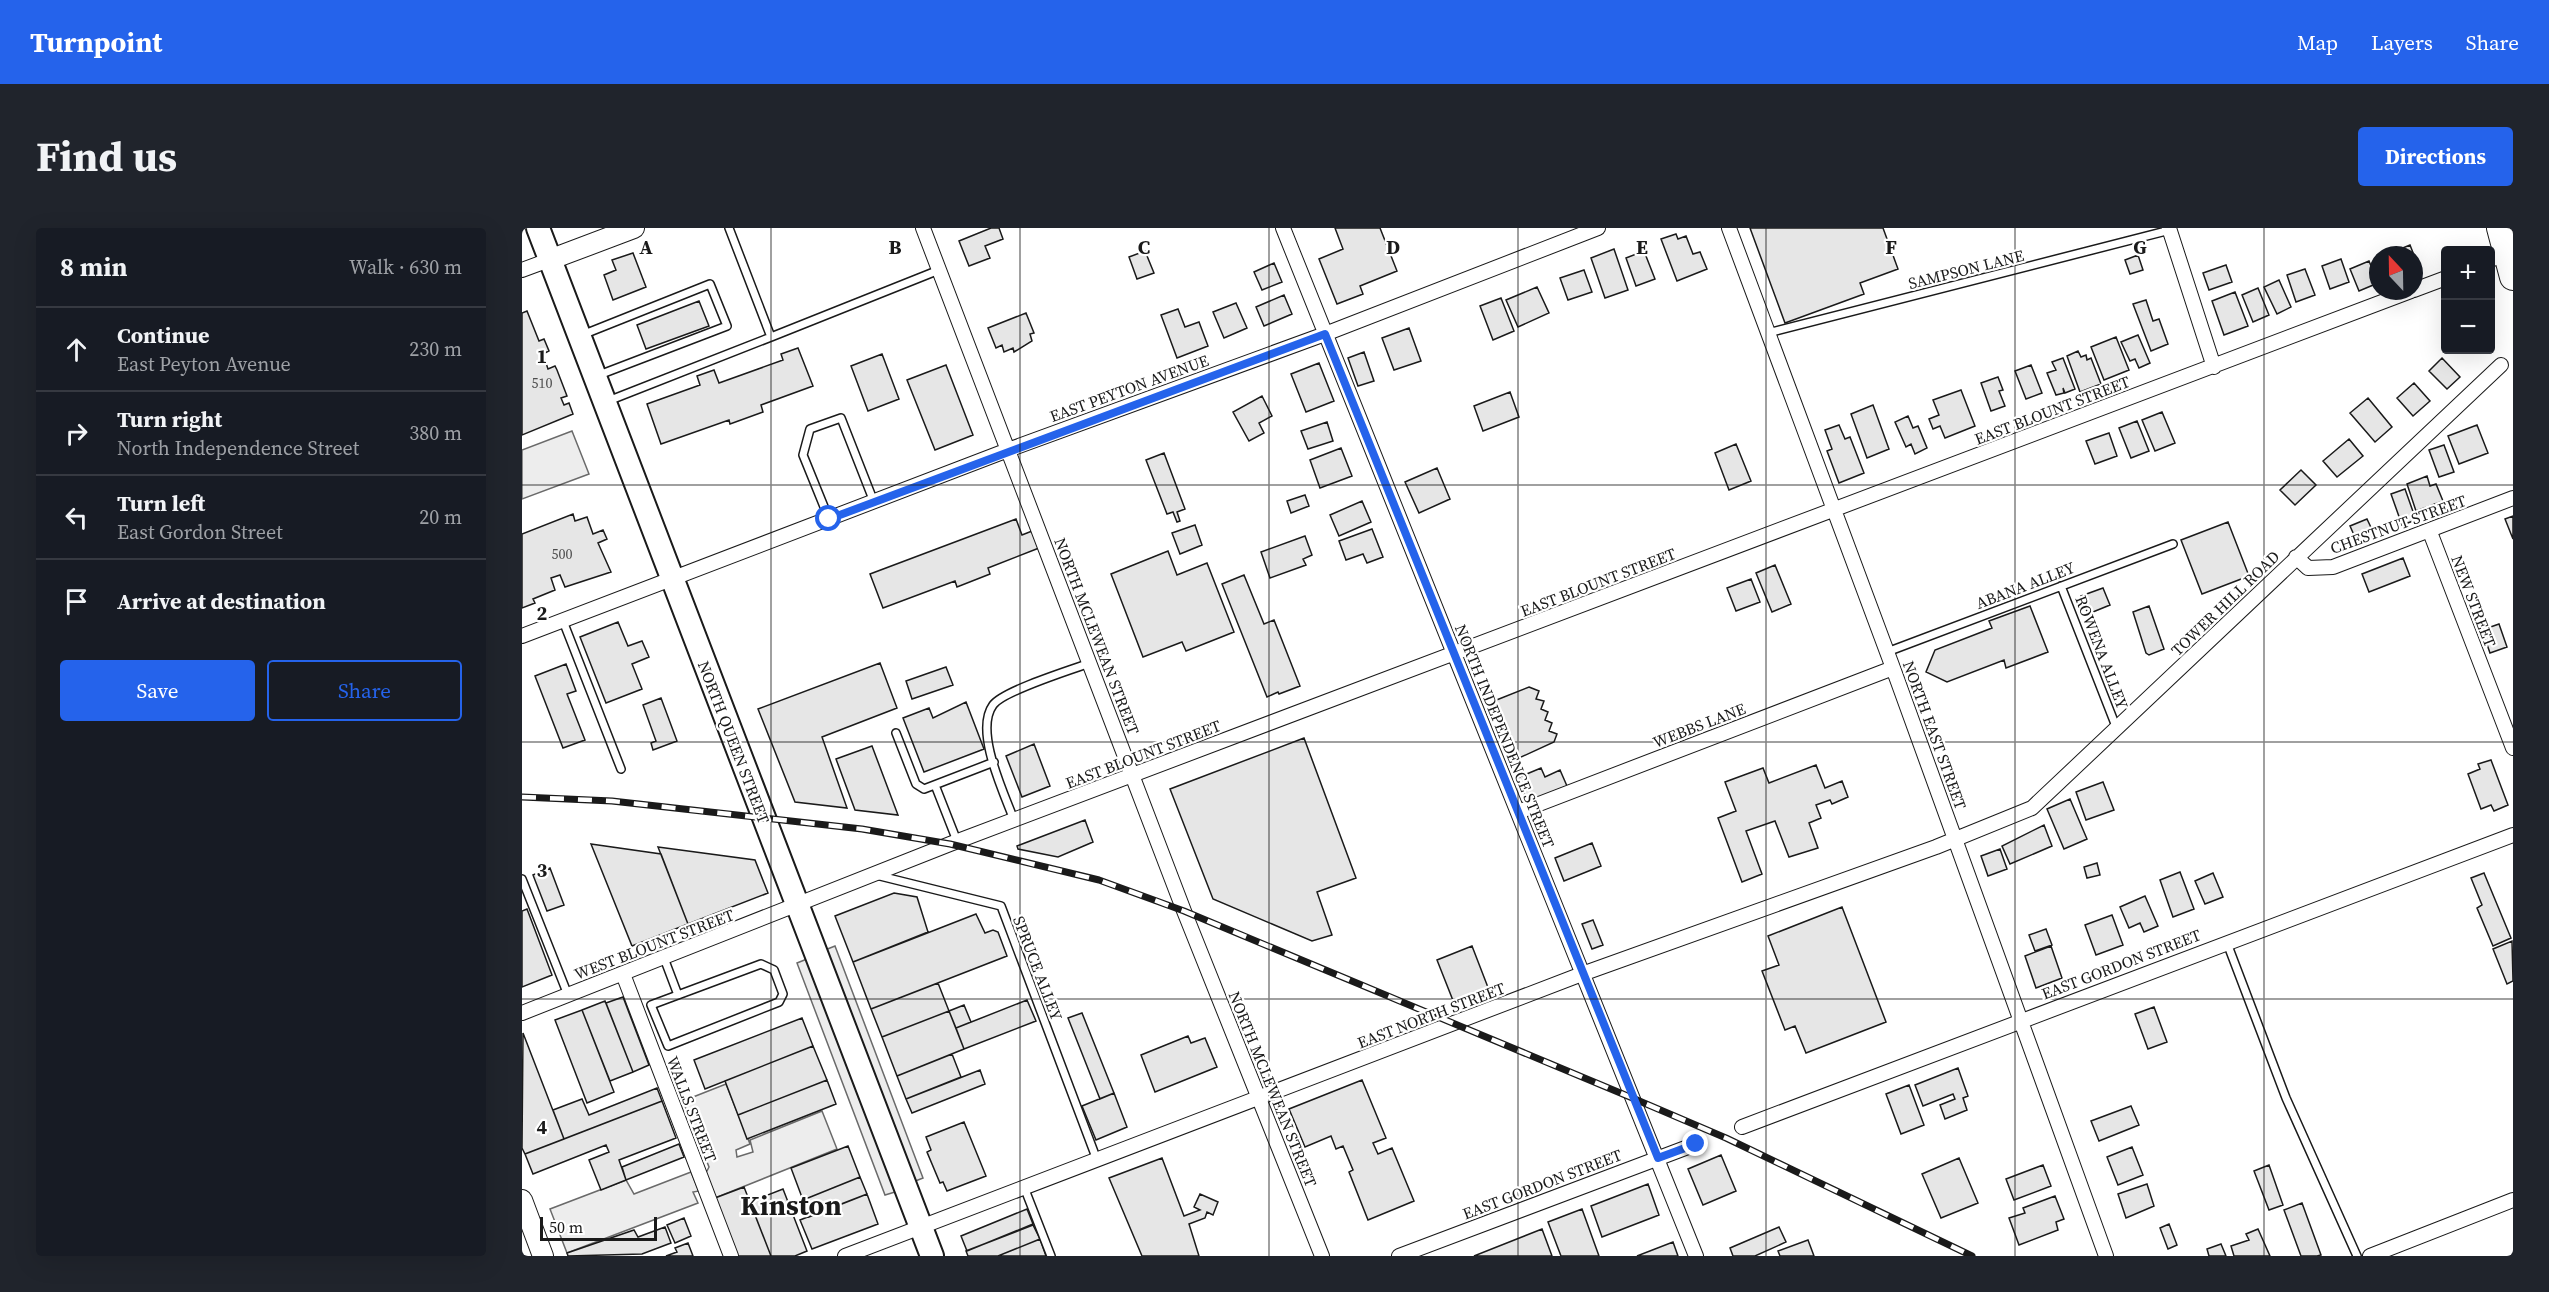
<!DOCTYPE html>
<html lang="en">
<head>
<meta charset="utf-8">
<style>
	body { margin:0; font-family:"Source Serif 4",serif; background:#20242c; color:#f1f3f6 }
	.controls { position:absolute; right:18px; top:18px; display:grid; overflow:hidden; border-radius:6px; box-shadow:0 6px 24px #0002 }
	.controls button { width:54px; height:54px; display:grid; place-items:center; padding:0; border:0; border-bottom:2px solid #363941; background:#171b24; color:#f1f3f6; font:30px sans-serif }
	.compass { position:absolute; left:1847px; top:18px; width:54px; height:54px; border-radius:50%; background:#171b24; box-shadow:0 6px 24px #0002; rotate:338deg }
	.scale { position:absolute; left:18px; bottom:15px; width:117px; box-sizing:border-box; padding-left:6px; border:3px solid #1a1a1a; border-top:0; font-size:16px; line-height:21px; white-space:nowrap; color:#1a1a1a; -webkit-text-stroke:4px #fff; paint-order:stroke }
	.stop { position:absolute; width:18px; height:18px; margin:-14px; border:4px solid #2563eb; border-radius:50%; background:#fff }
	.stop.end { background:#2563eb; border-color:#fff; box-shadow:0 2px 6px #0008 }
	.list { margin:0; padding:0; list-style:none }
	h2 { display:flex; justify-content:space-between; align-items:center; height:78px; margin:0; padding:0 24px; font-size:26px }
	h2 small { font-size:20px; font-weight:400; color:#9ea1a6 }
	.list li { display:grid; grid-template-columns:39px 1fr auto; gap:18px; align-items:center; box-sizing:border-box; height:84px; padding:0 24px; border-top:2px solid #363941 }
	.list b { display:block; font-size:22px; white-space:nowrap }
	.list p { margin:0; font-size:20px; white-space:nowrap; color:#9ea1a6 }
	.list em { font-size:20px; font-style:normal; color:#9ea1a6 }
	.actions { display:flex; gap:12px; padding:18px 24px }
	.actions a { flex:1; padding:14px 0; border:2px solid #2563eb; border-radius:6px; text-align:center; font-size:21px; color:#2563eb }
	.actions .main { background:#2563eb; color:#fff }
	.icon { flex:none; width:33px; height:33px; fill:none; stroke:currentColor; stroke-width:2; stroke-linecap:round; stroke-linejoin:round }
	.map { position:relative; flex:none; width:1991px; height:1028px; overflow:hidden; border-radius:6px }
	header { display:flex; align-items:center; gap:36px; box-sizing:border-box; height:84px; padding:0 30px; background:#2563eb; color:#fff }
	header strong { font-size:28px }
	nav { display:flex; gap:33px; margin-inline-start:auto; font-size:21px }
	.intro { display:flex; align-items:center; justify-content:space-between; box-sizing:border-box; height:144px; padding:0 36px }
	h1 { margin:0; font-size:42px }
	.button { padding:15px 27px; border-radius:6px; background:#2563eb; color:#fff; font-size:21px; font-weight:700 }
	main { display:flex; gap:36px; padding:0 36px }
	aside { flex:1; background:#171b24; border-radius:6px; box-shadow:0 6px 24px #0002 }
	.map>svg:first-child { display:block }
</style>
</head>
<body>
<header>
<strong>Turnpoint</strong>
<nav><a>Map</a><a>Layers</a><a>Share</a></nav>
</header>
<div class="intro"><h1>Find us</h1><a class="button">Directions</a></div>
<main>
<aside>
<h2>8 min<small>Walk · 630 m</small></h2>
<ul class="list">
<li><svg class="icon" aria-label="ahead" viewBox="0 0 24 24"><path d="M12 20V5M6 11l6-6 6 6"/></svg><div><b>Continue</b><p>East Peyton Avenue</p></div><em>230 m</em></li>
<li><svg class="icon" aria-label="right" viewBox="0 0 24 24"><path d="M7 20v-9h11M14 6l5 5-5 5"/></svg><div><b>Turn right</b><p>North Independence Street</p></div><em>380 m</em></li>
<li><svg class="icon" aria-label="left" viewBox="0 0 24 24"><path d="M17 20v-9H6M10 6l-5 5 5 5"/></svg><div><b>Turn left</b><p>East Gordon Street</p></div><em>20 m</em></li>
<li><svg class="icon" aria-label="arrive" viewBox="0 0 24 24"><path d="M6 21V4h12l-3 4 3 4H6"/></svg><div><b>Arrive at destination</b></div></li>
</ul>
<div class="actions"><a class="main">Save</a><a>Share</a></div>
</aside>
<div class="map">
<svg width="1991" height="1028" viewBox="0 0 1991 1028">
	<rect width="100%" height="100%" fill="#fff"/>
	<path fill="#ededed" stroke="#6a6a6a" stroke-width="1.5" d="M50,203L67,246L0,271V222Z
		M313,718L401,950L391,954L303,722Z
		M285,731L373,964L363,967L275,735Z
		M204,856L228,916L214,922L215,929L231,924L228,912L300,883L315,921L193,970L181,942L185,943L187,939L161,873Z
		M169,944L177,963L171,964L176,975L45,1025L28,981L104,952L112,966Z"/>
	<path fill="#e6e6e6" stroke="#1a1a1a" stroke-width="1.5" d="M469,0H477L481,11L463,18L468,30L447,38L437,13Z
		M813,0H858L875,43L838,58L841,66L815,76L797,31L821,21Z
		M1228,0H1361L1376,41L1338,55L1342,66L1263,95Z
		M1154,6L1156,11L1164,8L1171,26L1178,24L1185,41L1155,53L1139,11Z
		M1888,17L1897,40L1892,42V27L1866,26Z
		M1092,21L1106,62L1083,70L1069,30Z
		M623,23L632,45L615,51L607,29Z
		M1122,23L1133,51L1114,58L1104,30Z
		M111,25L124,59L91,72L82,47L94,42L90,32Z
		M1616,27L1621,42L1608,46L1603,32Z
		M1819,31L1827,54L1808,61L1800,38Z
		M1847,33L1856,55L1837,63L1828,41Z
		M752,35L760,54L740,62L732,44Z
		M1704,37L1710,54L1687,62L1681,45Z
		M1783,41L1793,67L1774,74L1765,47Z
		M1062,42L1070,64L1046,72L1038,50Z
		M1757,52L1769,79L1755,86L1742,59Z
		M1015,59L1027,85L996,99L984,72Z
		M1736,60L1747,87L1731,94L1720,67Z
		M1713,64L1726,98L1702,107L1690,73Z
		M762,67L770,86L742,98L734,79Z
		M979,70L992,103L971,112L958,78Z
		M1624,72L1631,93L1637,91L1646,116L1629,123L1611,76Z
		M177,73L187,98L124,121L115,97Z
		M714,75L725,100L702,110L691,84Z
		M656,81L663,99L677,94L686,118L655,130L639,87Z
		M5,83L17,113L22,111L27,123L21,126L26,141L33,138L35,142L45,168L39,170L42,177L47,175L51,186L0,207V85Z
		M504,85L512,105L508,106L510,113L492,124L491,120L482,124L480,117L474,120L466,100Z
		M887,100L899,133L872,142L860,110Z
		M1616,107L1628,135L1617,140L1613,131L1608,133L1599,114Z
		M1594,109L1607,142L1582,152L1569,119Z
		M276,120L291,158L239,177L241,184L208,196L207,192L139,216L125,176L178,157L175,148L192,142L197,155L261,132L259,126Z
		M1556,123L1559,129L1564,127L1565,132L1569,130L1579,156L1558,164L1545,128Z
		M842,124L852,153L836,158L826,130Z
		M360,126L377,171L346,183L329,138Z
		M1541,130L1553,161L1543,165L1541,160L1542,165L1534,167L1525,145L1534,142L1530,134Z
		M1920,130L1938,149L1925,161L1907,143Z
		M797,135L812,173L784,184L769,146Z
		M424,137L451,207L413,222L385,152Z
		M1509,137L1520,165L1504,171L1493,143Z
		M1476,149L1481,162L1477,163L1483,178L1469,183L1459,155Z
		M1892,155L1908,173L1891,188L1875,170Z
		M1439,162L1453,198L1423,210L1418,198L1411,201L1407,191L1417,187L1411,172Z
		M988,164L997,189L961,203L952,178Z
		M740,168L750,188L737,195L742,205L727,213L711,184Z
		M1846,170L1870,199L1853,214L1828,185Z
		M1351,177L1367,221L1345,230L1329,186Z
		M1640,184L1653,215L1633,223L1620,192Z
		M1386,188L1391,200L1396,198L1405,220L1393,226L1389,216L1384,219L1373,194Z
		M1615,193L1627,223L1609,230L1597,200Z
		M805,194L811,213L786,221L779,203Z
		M1317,197L1323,211L1328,209L1342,245L1317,255L1305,223L1310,221L1303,202Z
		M1955,197L1966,225L1937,236L1926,208Z
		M1587,205L1595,228L1573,236L1564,213Z
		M1827,211L1841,228L1815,249L1801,233Z
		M1214,216L1229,253L1207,262L1193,225Z
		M1922,217L1932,244L1917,249L1907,222Z
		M819,220L830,248L798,260L788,232Z
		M642,225L663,281L655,284L658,293L655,294L651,284L645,286L624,232Z
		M915,240L928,271L897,285L883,254Z
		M1779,242L1794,257L1773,277L1758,262Z
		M1905,248L1908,258L1914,256L1921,273L1894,283L1885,256Z
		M1883,261L1894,292L1880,297L1869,266Z
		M783,267L787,278L769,285L765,273Z
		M840,273L849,294L817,308L808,287Z
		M51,286L53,293L65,289L71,306L81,302L85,311L76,315L89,344L43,359L38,347L29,350L33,362L11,371L13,375L0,380V306Z
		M1991,288V311L1983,291Z
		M494,291L500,307L510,303L517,320L466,340L468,346L435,359L433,353L361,380L348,346Z
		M1845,291L1853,308L1836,316L1828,298Z
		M1706,294L1727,348L1680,366L1659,312Z
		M673,297L680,317L658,326L650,305Z
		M850,301L861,329L845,335L841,326L824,332L817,313Z
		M783,308L790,327L781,331L784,337L748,350L739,324Z
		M646,323L655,347L685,335L712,404L664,423L660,414L621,429L589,346Z
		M1881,330L1888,348L1847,364L1840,346Z
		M1253,337L1269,376L1250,384L1234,345Z
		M722,347L742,396L752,392L778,458L757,466L756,464L745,469L700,356Z
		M1229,351L1238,374L1214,383L1205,360Z
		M1581,360L1588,377L1566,386L1559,368Z
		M1508,378L1526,424L1484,440L1482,432L1425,454L1404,444L1413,422L1470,400L1467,393Z
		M1627,378L1642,421L1627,427L1624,425L1611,384Z
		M96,394L106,418L120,413L127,429L110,436L120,461L84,475L58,409Z
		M1977,396L1985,419L1968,425L1960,402Z
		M358,435L375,480L300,509L325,580L273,574L236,481Z
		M44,436L54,463L45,466L63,512L41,520L13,448Z
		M424,439L431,457L390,471L384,453Z
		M1007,459L1017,463L1014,471L1022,473L1019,481L1026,484L1023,492L1030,495L1027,503L1035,506L1032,514L997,530L972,473Z
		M139,470L155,513L131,522L129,515L134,513L121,477Z
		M444,474L462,521L402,544L381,490L407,480L411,490Z
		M782,510L834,650L795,664L810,707L790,713L691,671L648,561Z
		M512,516L528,558L500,569L484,528Z
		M350,518L376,587L333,582L314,531Z
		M1969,532L1986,577L1972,583L1969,577L1959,581L1946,546L1958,541L1956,536Z
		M1294,537L1303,560L1320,553L1326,569L1310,576L1308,572L1294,577L1299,590L1287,595L1296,620L1267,629L1253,593L1224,603L1240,646L1220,654L1196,590L1214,583L1203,554L1241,540L1247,555Z
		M1019,540L1023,549L1038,542L1045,558L1006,574L995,550Z
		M1581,554L1592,582L1564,592L1554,564Z
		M1548,571L1565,611L1542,621L1525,581Z
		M563,592L571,614L536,629L496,621L495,618Z
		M1522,597L1530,618L1488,636L1480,618Z
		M1070,615L1079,638L1042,653L1033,630Z
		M69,616L139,626L166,696L110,718Z
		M136,619L233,632L246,665L166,696Z
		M1478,621L1485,641L1466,648L1459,628Z
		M1575,635L1578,647L1565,650L1562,639Z
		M28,640L42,677L25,683L11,647Z
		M1658,644L1672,681L1651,689L1638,652Z
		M1691,645L1701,669L1683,676L1673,653Z
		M1962,645L1989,710L1971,718L1955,680L1960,677L1949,650Z
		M372,665L395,669L406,704L331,734L313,688Z
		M1623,668L1636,698L1622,704L1618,695L1607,700L1598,679Z
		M1320,679L1364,794L1284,825L1273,798L1263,802L1240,743L1257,737L1246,708Z
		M5,681L30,747L0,759V683Z
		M454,686L463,705L471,702L476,704L485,728L349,781L331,734Z
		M1590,687L1601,717L1574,727L1563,697Z
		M1071,692L1081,717L1070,721L1060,696Z
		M1524,701L1530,717L1513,723L1507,707Z
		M1990,713L1991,753L1985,756L1971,721Z
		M950,718L967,762L932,775L915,732Z
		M1529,718L1540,750L1514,760L1503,728Z
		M416,755L427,783L360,809L349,781Z
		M101,769L127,837L111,844L84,775Z
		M505,772L514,793L442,821L434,800Z
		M83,773L111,844L88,853L60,782Z
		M442,777L449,794L434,800L427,783Z
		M1632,779L1645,814L1626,821L1613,786Z
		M60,782L92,864L65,875L33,792Z
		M427,783L442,821L375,848L360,809Z
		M560,785L592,865L578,871L546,790Z
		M280,790L291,818L183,861L172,832Z
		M1,805L42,911L3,926L0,920Z
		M666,808L669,815L683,810L695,839L633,864L619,827Z
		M291,818L305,852L216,887L203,853Z
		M430,826L439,849L384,871L375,848Z
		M1436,840L1446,868L1441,870L1445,882L1423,891L1418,877L1433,871L1431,866L1401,878L1393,857Z
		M458,842L463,856L390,885L384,871Z
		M305,852L314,876L225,911L216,887Z
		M840,852L864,910L851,915L856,926L870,920L892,973L846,992L827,944L831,942L821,918L814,921L809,908L783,919L767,881Z
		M1387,857L1402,897L1379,906L1364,866Z
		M135,860L140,873L42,911L31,882L60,871L67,887Z
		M592,865L605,899L574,912L560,878Z
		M140,873L154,910L97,932L104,952L79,962L67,932L87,924L84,917L11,946L3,926Z
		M1609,878L1617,897L1577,913L1569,893Z
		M442,894L464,948L425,963L421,954L418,955L405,924L409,922L404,909Z
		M157,916L162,929L104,952L100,939Z
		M326,918L338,949L281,972L269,940Z
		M1610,919L1621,947L1596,957L1585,929Z
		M1199,927L1214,963L1181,977L1166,941Z
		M640,930L662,988L678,982L672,979L678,966L696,974L691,987L685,984L683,990L667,996L677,1028H620L587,950Z
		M1437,930L1456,975L1419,990L1400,946Z
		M1521,937L1529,958L1492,972L1484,951Z
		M1747,937L1761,977L1747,982L1732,943Z
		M338,949L345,966L287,989L281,972Z
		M1126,956L1137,987L1080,1009L1069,978Z
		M1625,956L1632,978L1604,990L1596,966Z
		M222,959L249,1028H215L193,970Z
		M261,961L285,1023L273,1028H249L228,974Z
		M345,966L356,996L290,1021L278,992Z
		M1533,968L1542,991L1534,994L1536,1002L1497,1017L1487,990L1503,985L1501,980Z
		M1780,975L1799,1027L1795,1028H1779L1762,982Z
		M505,981L511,996L445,1023L439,1008Z
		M1060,981L1077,1028H1039L1026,994Z
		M162,990L169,1008L153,1015L145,997Z
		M1647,996L1655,1017L1646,1021L1638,1000Z
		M511,997L518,1011L476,1028H446L444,1023Z
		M143,999L149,1015L120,1026L46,1028L45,1025L112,1002L116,1009Z
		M1257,999L1264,1014L1233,1028H1211L1208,1020Z
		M1020,1001L1030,1028H952Z
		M1736,1001L1748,1028H1712L1709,1018L1727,1012L1724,1006Z
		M518,1011L524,1028H476Z
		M1286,1012L1292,1028H1258L1256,1023Z
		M1151,1014L1156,1028H1115Z
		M166,1015L171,1028H144L155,1024L153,1020Z
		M1699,1016L1704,1028H1687L1685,1021Z"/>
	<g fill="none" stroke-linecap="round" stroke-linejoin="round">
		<defs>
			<path id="lane" d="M1246,105L1648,2
				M60,107L188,56L205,98L77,147
				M249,109L417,42
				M86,173L249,109L207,0
				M307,291L281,227L288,201L319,190L352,274
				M1539,358L1595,501
				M41,393L99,541
				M1365,424L1651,316
				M374,505L394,556L402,561L472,534
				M413,557L435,613
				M492,592C482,565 452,503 471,477C481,463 548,442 568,435
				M354,647L479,678L575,932
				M0,651L46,767
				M1705,715L1764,870L1835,1028
				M142,730L156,767
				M239,736L252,742L261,766L257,774L146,818L129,777Z
				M502,959L529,1028"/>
			<path id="street" d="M401,0L662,683L800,1028
				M761,0L1174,1028
				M1207,0L1371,440L1584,1028
				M1647,0L1692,139
				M1968,32L1989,24
				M0,42L27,32
				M1892,62L1924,50
				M1908,304L1991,520
				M1774,329L1786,340L1811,339L1991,270
				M0,408L486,222L803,106L1076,0
				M996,584L1371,440
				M101,746L209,1028
				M0,785L428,616L1889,63
				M1220,899L1991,607
				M323,1028L1060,746L1414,619L1510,580L1979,137
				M877,1028L1174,916
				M1848,1028L1991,972"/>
			<path id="secondary" d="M27,32L112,0
				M0,972L21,1028"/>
			<path id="primary" d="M16,0L410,1028"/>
			<path id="highway" d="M1978,0L1991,49"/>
		</defs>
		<use href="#lane" stroke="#1a1a1a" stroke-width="10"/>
		<use href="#street" stroke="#1a1a1a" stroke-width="16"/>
		<use href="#secondary" stroke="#1a1a1a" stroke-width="22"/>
		<use href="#primary" stroke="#1a1a1a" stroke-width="26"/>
		<use href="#highway" stroke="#1a1a1a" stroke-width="28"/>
		<use href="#lane" stroke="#fff" stroke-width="7"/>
		<use href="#street" stroke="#fff" stroke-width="14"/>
		<use href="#secondary" stroke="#fff" stroke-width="20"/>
		<use href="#primary" stroke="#fff" stroke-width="22"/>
		<use href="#highway" stroke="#fff" stroke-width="26"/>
		<defs>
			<path id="rail" d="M0,569L90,573L340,601L428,616L577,652L662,683L1108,869L1204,910L1450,1028"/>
		</defs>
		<use href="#rail" stroke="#1a1a1a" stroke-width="7"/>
		<use href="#rail" stroke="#fff" stroke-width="4.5" stroke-dasharray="14" stroke-linecap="butt"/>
	</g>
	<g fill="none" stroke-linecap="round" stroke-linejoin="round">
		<path stroke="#2563eb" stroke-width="8" d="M307,291L803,106L1136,930L1174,916"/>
	</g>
	<path fill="none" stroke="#1a1a1a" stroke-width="1.5" stroke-opacity="0.55" d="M249,0V1028M498,0V1028M747,0V1028M996,0V1028M1244,0V1028M1493,0V1028M1742,0V1028M0,257H1991M0,514H1991M0,771H1991"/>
	<g text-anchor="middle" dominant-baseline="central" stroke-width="4.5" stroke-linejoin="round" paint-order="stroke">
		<g font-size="14" fill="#4d4d4d">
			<text x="20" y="155">510</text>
			<text x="40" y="326">500</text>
		</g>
		<g font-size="16" fill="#1a1a1a" stroke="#fff">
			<text transform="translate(1444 41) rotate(-14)">SAMPSON LANE</text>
			<text transform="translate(607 160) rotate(-20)">EAST PEYTON AVENUE</text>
			<text transform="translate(1530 182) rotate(-21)">EAST BLOUNT STREET</text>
			<text transform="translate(1876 296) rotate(-20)">CHESTNUT STREET</text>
			<text transform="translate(1076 354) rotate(-21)">EAST BLOUNT STREET</text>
			<text transform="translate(1503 357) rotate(-21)">ABANA ALLEY</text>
			<text transform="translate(1952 373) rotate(69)">NEW STREET</text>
			<text transform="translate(1703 375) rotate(-44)">TOWER HILL ROAD</text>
			<text transform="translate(575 408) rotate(69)">NORTH MCLEWEAN STREET</text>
			<text transform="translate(1580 424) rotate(69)">ROWENA ALLEY</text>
			<text transform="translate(1177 497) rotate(-21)">WEBBS LANE</text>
			<text transform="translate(1413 507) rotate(70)">NORTH EAST STREET</text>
			<text transform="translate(983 508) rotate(68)">NORTH INDEPENDENCE STREET</text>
			<text transform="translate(212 514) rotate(69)">NORTH QUEEN STREET</text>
			<text transform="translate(621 526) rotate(-21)">EAST BLOUNT STREET</text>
			<text transform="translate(132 716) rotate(-21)">WEST BLOUNT STREET</text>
			<text transform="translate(1599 736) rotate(-21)">EAST GORDON STREET</text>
			<text transform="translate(516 740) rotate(69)">SPRUCE ALLEY</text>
			<text transform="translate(909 787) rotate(-21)">EAST NORTH STREET</text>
			<text transform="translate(751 861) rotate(68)">NORTH MCLEWEAN STREET</text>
			<text transform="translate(170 881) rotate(69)">WALLS STREET</text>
			<text transform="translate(1020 956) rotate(-21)">EAST GORDON STREET</text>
		</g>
		<g font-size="28" font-weight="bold" fill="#1a1a1a" stroke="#fff">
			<text x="269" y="977">Kinston</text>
		</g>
	</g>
	<g font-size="20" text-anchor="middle" font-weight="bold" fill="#1a1a1a" stroke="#fff" stroke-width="4.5" stroke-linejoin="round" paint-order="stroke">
		<text x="124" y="26">A</text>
		<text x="373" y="26">B</text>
		<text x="622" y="26">C</text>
		<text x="871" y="26">D</text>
		<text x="1120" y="26">E</text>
		<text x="1369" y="26">F</text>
		<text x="1618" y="26">G</text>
		<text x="20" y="135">1</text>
		<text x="20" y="392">2</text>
		<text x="20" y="649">3</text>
		<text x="20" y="906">4</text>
	</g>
</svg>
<div class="controls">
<button>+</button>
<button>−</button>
</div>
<svg class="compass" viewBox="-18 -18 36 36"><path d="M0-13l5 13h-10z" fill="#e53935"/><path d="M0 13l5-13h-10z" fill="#9ea1a6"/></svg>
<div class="scale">50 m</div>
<div class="stop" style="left:307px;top:291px"></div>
<div class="stop end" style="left:1174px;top:916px"></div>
</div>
</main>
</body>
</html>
